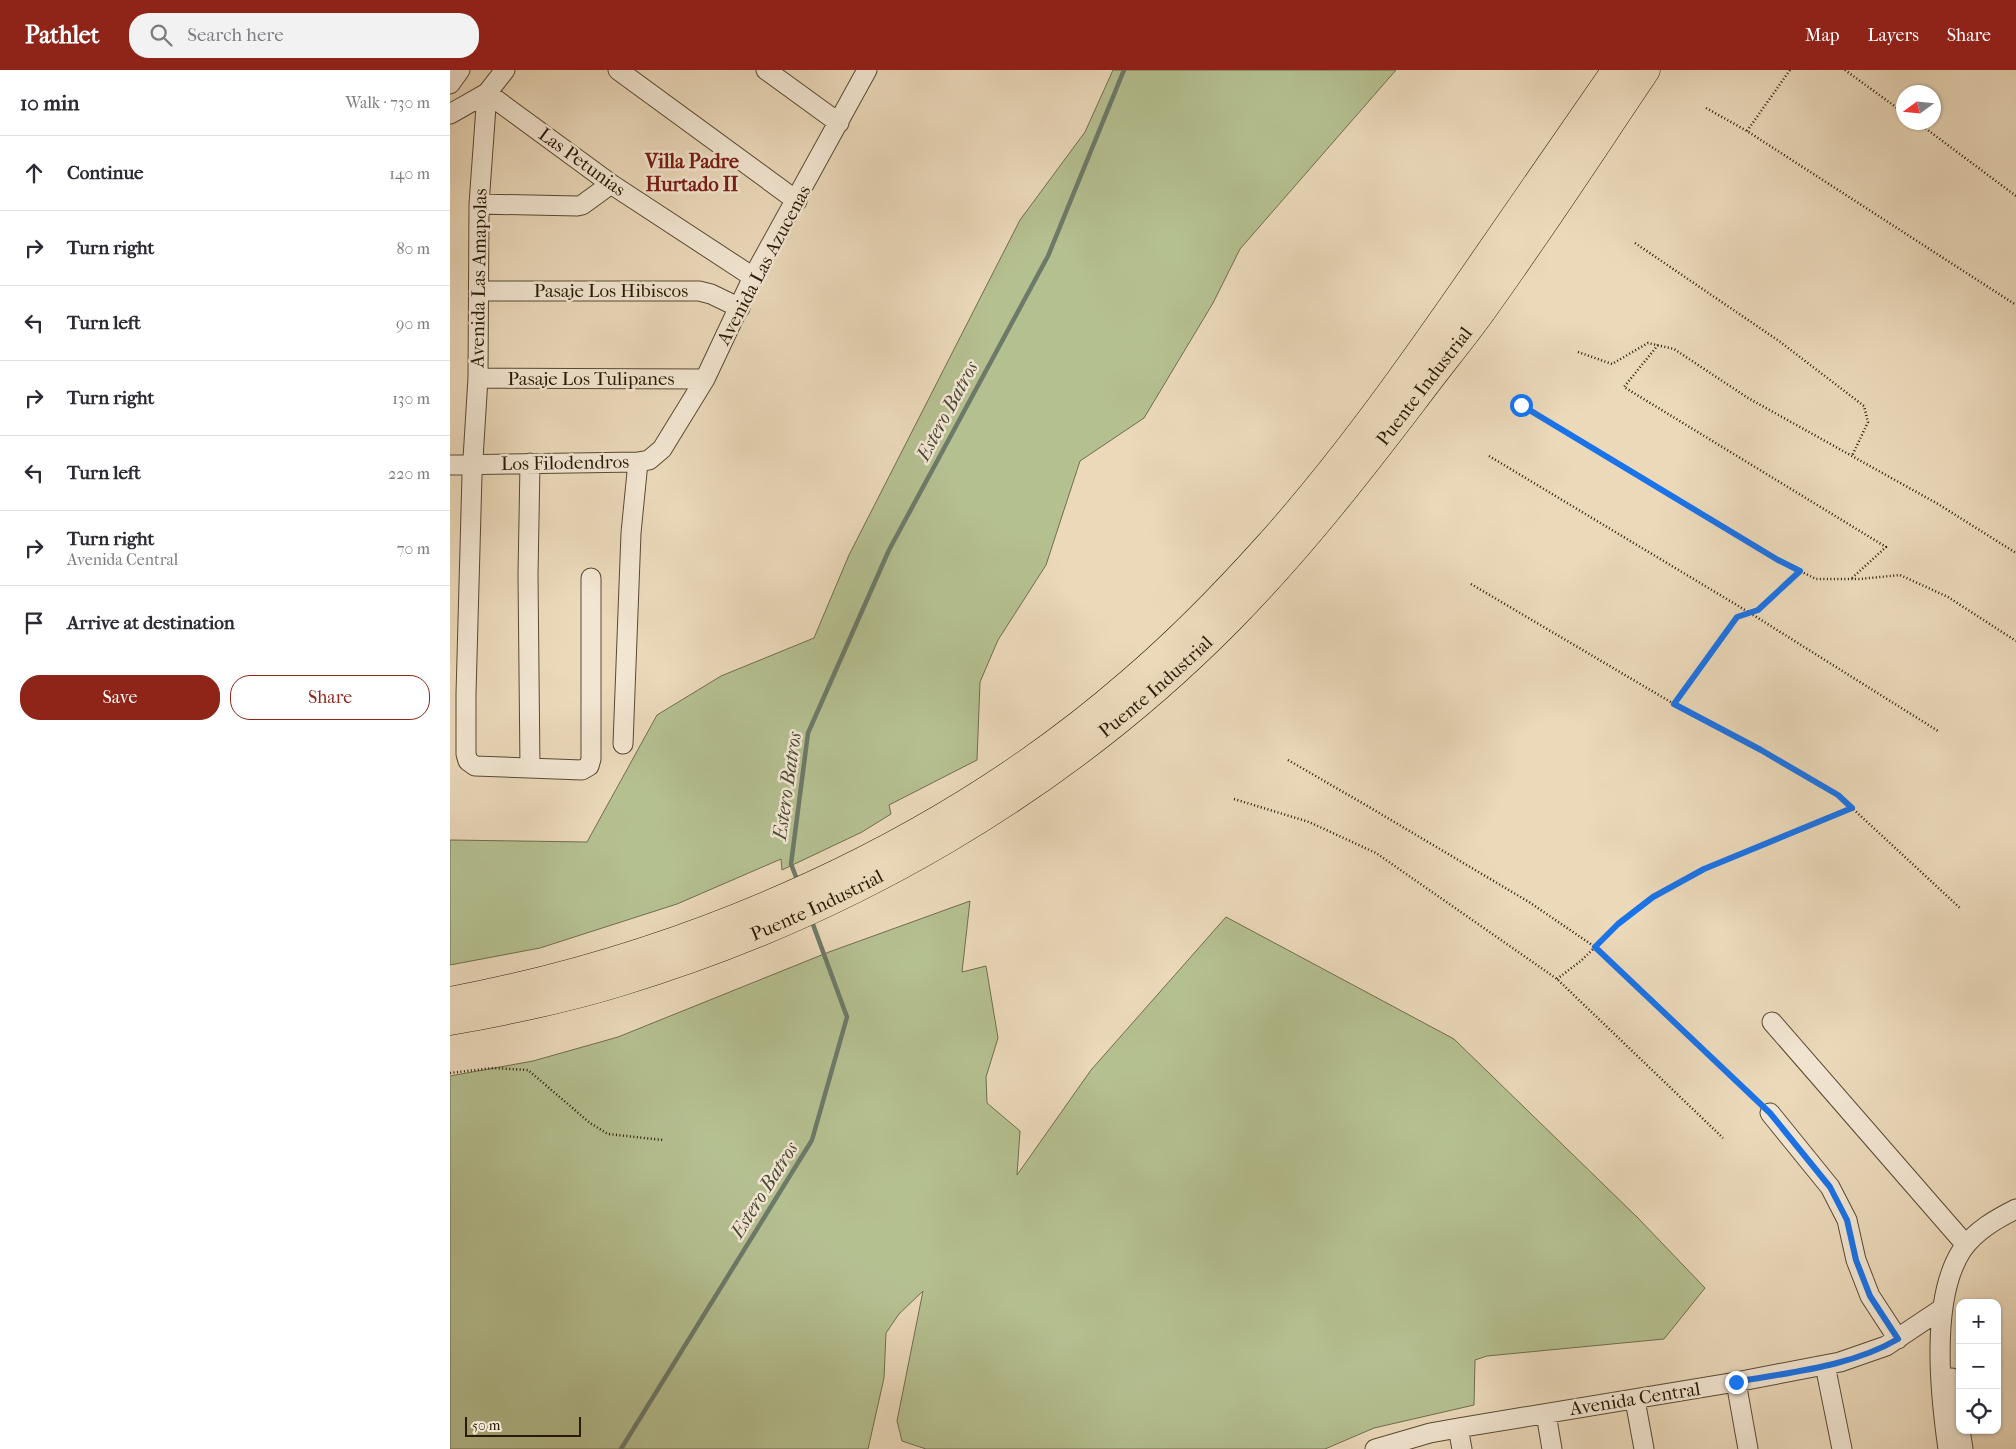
<!DOCTYPE html>
<html lang="en">
<head>
<meta charset="utf-8">
<style>
	body { margin:0; font-family:"IM FELL French Canon",serif; background:#f2f2f3; color:#2b2b33 }
	.controls { position:absolute; right:15px; bottom:15px; display:grid; overflow:hidden; border-radius:10px; box-shadow:0 1px 4px #0004 }
	.controls button { width:45px; height:45px; display:grid; place-items:center; padding:0; border:0; border-bottom:1px solid #e1e1e2; background:#fff; color:#2b2b33; font:25px sans-serif }
	.compass { position:absolute; left:1446px; top:15px; width:45px; height:45px; border-radius:50%; background:#fff; box-shadow:0 1px 4px #0004; rotate:255deg }
	.scale { position:absolute; left:15px; bottom:12px; width:116px; box-sizing:border-box; padding-left:5px; border:2px solid #2a1b07; border-top:0; font-size:14px; line-height:18px; white-space:nowrap; color:#2a1b07; -webkit-text-stroke:4px #f2e6d2; paint-order:stroke }
	.stop { position:absolute; width:15px; height:15px; margin:-11px; border:4px solid #1a73e8; border-radius:50%; background:#fff }
	.stop.end { background:#1a73e8; border-color:#fff; box-shadow:0 1px 5px #0008 }
	.list { margin:0; padding:0; list-style:none }
	h2 { display:flex; justify-content:space-between; align-items:center; height:65px; margin:0; padding:0 20px; font-size:21px }
	h2 small { font-size:16px; font-weight:400; color:#7c7c81 }
	.list li { display:grid; grid-template-columns:32px 1fr auto; gap:15px; align-items:center; box-sizing:border-box; height:75px; padding:0 20px; border-top:1px solid #e1e1e2 }
	.list b { display:block; font-size:19px; white-space:nowrap }
	.list p { margin:0; font-size:16px; white-space:nowrap; color:#7c7c81 }
	.list em { font-size:16px; font-style:normal; color:#7c7c81 }
	.actions { display:flex; gap:10px; padding:15px 20px }
	.actions a { flex:1; padding:11px 0; border:1px solid #8f2418; border-radius:20px; text-align:center; font-size:18px; color:#8f2418 }
	.actions .main { background:#8f2418; color:#fff }
	.icon { flex:none; width:28px; height:28px; fill:none; stroke:currentColor; stroke-width:2; stroke-linecap:round; stroke-linejoin:round }
	.map { position:relative; flex:none; width:1566px; height:1379px; overflow:hidden }
	header { display:flex; align-items:center; gap:30px; box-sizing:border-box; height:70px; padding:0 25px; background:#8f2418; color:#fff }
	header strong { font-size:24px }
	nav { display:flex; gap:28px; margin-inline-start:auto; font-size:18px }
	.search { width:350px; height:45px; background:#f2f2f3; display:flex; align-items:center; gap:12px; box-sizing:border-box; padding:0 18px; border-radius:20px; color:#7c7c81; font-size:19px }
	main { display:flex }
	aside { flex:1; background:#fff }
	.map>svg:first-child { display:block }
</style>
</head>
<body>
<header>
<strong>Pathlet</strong>
<div class="search"><svg class="icon" aria-label="search" viewBox="0 0 24 24"><circle cx="10" cy="10" r="6"/><path d="M15 15l6 6"/></svg>Search here</div>
<nav><a>Map</a><a>Layers</a><a>Share</a></nav>
</header>
<main>
<aside>
<h2>10 min<small>Walk · 730 m</small></h2>
<ul class="list">
<li><svg class="icon" aria-label="ahead" viewBox="0 0 24 24"><path d="M12 20V5M6 11l6-6 6 6"/></svg><div><b>Continue</b></div><em>140 m</em></li>
<li><svg class="icon" aria-label="right" viewBox="0 0 24 24"><path d="M7 20v-9h11M14 6l5 5-5 5"/></svg><div><b>Turn right</b></div><em>80 m</em></li>
<li><svg class="icon" aria-label="left" viewBox="0 0 24 24"><path d="M17 20v-9H6M10 6l-5 5 5 5"/></svg><div><b>Turn left</b></div><em>90 m</em></li>
<li><svg class="icon" aria-label="right" viewBox="0 0 24 24"><path d="M7 20v-9h11M14 6l5 5-5 5"/></svg><div><b>Turn right</b></div><em>130 m</em></li>
<li><svg class="icon" aria-label="left" viewBox="0 0 24 24"><path d="M17 20v-9H6M10 6l-5 5 5 5"/></svg><div><b>Turn left</b></div><em>220 m</em></li>
<li><svg class="icon" aria-label="right" viewBox="0 0 24 24"><path d="M7 20v-9h11M14 6l5 5-5 5"/></svg><div><b>Turn right</b><p>Avenida Central</p></div><em>70 m</em></li>
<li><svg class="icon" aria-label="arrive" viewBox="0 0 24 24"><path d="M6 21V4h12l-3 4 3 4H6"/></svg><div><b>Arrive at destination</b></div></li>
</ul>
<div class="actions"><a class="main">Save</a><a>Share</a></div>
</aside>
<div class="map">
<svg width="1566" height="1379" viewBox="0 0 1566 1379">
	<rect width="100%" height="100%" fill="#ebd9ba"/>
	<filter id="stains"><feTurbulence type="fractalNoise" baseFrequency=".004" numOctaves="4"/><feColorMatrix values="0 0 0 0 .2 0 0 0 0 .09 0 0 0 0 .02 0 0 0 .5 -.17"/></filter>
	<radialGradient id="worn" r=".72"><stop offset=".6" stop-color="#630" stop-opacity="0"/><stop offset="1" stop-color="#630" stop-opacity=".3"/></radialGradient>
	<path fill="#b5c091" stroke="#706e4c" d="M663,0H946L790,179L763,233L694,348L630,391L596,495L548,570L530,612L527,690L439,735L441,744L412,762L332,800L331,789L227,834L90,878L0,895V770L137,772L207,645L271,606L364,568L399,485L570,150L635,62Z
		M520,831L512,902L536,896L548,968L536,1007L537,1033L570,1061L567,1105L641,1000L776,847L1004,969L1188,1148L1255,1218L1214,1269L1037,1286L1025,1290L1024,1335L924,1358L875,1379H476L452,1371L447,1351L473,1221L449,1244L436,1263L434,1308L418,1379H0V1006L83,991L168,967L379,882Z"/>
	<g fill="none" stroke-linecap="round" stroke-linejoin="round">
		<path stroke="#6d7a69" stroke-width="4.5" d="M348,812L341,794L358,663L439,480L598,186L674,0
			M171,1379L362,1070L397,947L361,849"/>
		<defs>
			<path id="minor" d="M168,0L347,131
				M316,0L389,53
				M0,14L10,0
				M37,23L29,134L28,308L22,405L16,624V684L18,691L25,696L132,700L139,696L141,689V508
				M37,23L161,114L303,207
				M0,44L37,23L55,0
				M29,134L127,136L132,135L161,114
				M29,221H249L261,224L290,238
				M28,308L255,309
				M80,393L78,505L80,698
				M0,395L188,392L199,390L212,379L255,309L303,207L417,0
				M173,674L181,463L188,392
				M1322,952L1516,1175
				M1320,1043L1380,1117L1397,1150L1406,1190L1420,1226L1448,1269
				M1375,1295L1392,1379
				M1502,1308L1513,1379
				M1286,1312L1298,1379
				M1185,1330L1194,1379
				M1096,1344L1102,1379
				M1008,1358L1012,1379
				M925,1379L980,1363L1008,1358L1286,1312L1390,1292L1436,1276L1493,1238
				M1498,1379C1490,1323 1480,1229 1512,1180C1525,1161 1546,1149 1566,1139"/>
			<g id="highway">
				<path d="M0,931C244,885 493,776 681,612C730,570 775,524 818,476C891,395 954,306 1016,217C1066,145 1116,73 1166,0"/>
				<path id="s1" d="M0,951C57,941 115,929 170,912C398,843 611,720 779,550C846,482 905,407 963,331C983,304 1005,277 1026,249C1085,168 1140,83 1196,0"/>
			</g>
		</defs>
		<use href="#minor" stroke="#5a4a34" stroke-width="21"/>
		<use href="#highway" stroke="#2a1b07" stroke-width="29"/>
		<path stroke="#2a1b07" stroke-width="2.5" stroke-dasharray="1 2.5" stroke-linecap="butt" d="M1395,0L1454,43
			M1256,38L1297,61L1566,235
			M1467,52L1566,126
			M1297,61L1340,0
			M1185,173L1329,271L1414,336L1418,352L1402,386
			M1208,275L1174,317L1436,477L1401,509
			M1128,282L1162,294L1198,273L1224,279L1298,328L1488,434L1566,483
			M1071,335L1328,490L1366,509H1410L1450,505L1498,527L1566,571
			M1039,386L1300,543L1488,661
			M1021,514L1224,634L1303,675L1388,725L1510,838
			M1224,633L1287,547L1308,540L1350,501
			M838,690L914,734L1079,832L1145,877L1308,1031
			M784,729L859,752L926,783L1107,909L1273,1068
			M1107,909L1132,890L1168,854L1203,827L1254,799L1402,738
			M0,1003L43,998L78,1000L140,1053L158,1064L213,1070"/>
		<use href="#minor" stroke="#f2e6d2" stroke-width="19"/>
		<use href="#highway" stroke="#ebd9ba" stroke-width="28"/>
	</g>
	<g fill="none" stroke-linecap="round" stroke-linejoin="round">
		<path stroke="#1a73e8" stroke-width="6" d="M1071,335L1328,490L1350,501L1308,540L1287,547L1224,634L1311,680L1388,725L1402,738L1254,799L1203,827L1168,854L1145,877L1320,1043L1380,1117L1397,1150L1406,1190L1420,1226L1448,1269C1400,1297 1340,1302 1286,1312"/>
	</g>
	<g text-anchor="middle" dominant-baseline="central" stroke-width="5" stroke-linejoin="round" paint-order="stroke">
		<g font-size="19" fill="#2a1b07" stroke="#f2e6d2">
			<text transform="translate(132 92) rotate(36)">Las Petunias</text>
			<text transform="translate(314 195) rotate(-62)">Avenida Las Azucenas</text>
			<text transform="translate(29 208) rotate(-89)">Avenida Las Amapolas</text>
			<text x="161" y="221">Pasaje Los Hibiscos</text>
			<text x="141" y="309">Pasaje Los Tulipanes</text>
			<text stroke="none"><textPath href="#s1" startOffset="1195">Puente Industrial</textPath></text>
			<text transform="translate(115 393) rotate(-1)">Los Filodendros</text>
			<text stroke="none"><textPath href="#s1" startOffset="791">Puente Industrial</textPath></text>
			<text stroke="none"><textPath href="#s1" startOffset="386">Puente Industrial</textPath></text>
			<text transform="translate(1185 1329) rotate(-9)">Avenida Central</text>
		</g>
		<g font-size="20" font-weight="bold" fill="#7a1f14" stroke="#f2e6d2">
			<text x="242" y="91">Villa Padre<tspan x="242" dy="23">Hurtado II</tspan></text>
		</g>
		<g font-size="20" font-style="italic" fill="#4b4b38" stroke="#f2e6d2">
			<text transform="translate(497 341) rotate(-62)">Estero Batros</text>
			<text transform="translate(337 716) rotate(-82)">Estero Batros</text>
			<text transform="translate(314 1120) rotate(-58)">Estero Batros</text>
		</g>
	</g>
	<rect width="100%" height="100%" filter="url(#stains)"/>
	<rect width="100%" height="100%" fill="url(#worn)"/>
</svg>
<div class="controls">
<button>+</button>
<button>−</button>
<button><svg class="icon" aria-label="locate" viewBox="0 0 24 24"><circle cx="12" cy="12" r="6"/><path d="M12 2v4M12 18v4M2 12h4M18 12h4"/></svg></button>
</div>
<svg class="compass" viewBox="-18 -18 36 36"><path d="M0-13l5 13h-10z" fill="#e53935"/><path d="M0 13l5-13h-10z" fill="#7c7c81"/></svg>
<div class="scale">50 m</div>
<div class="stop" style="left:1071px;top:335px"></div>
<div class="stop end" style="left:1286px;top:1312px"></div>
</div>
</main>
</body>
</html>
